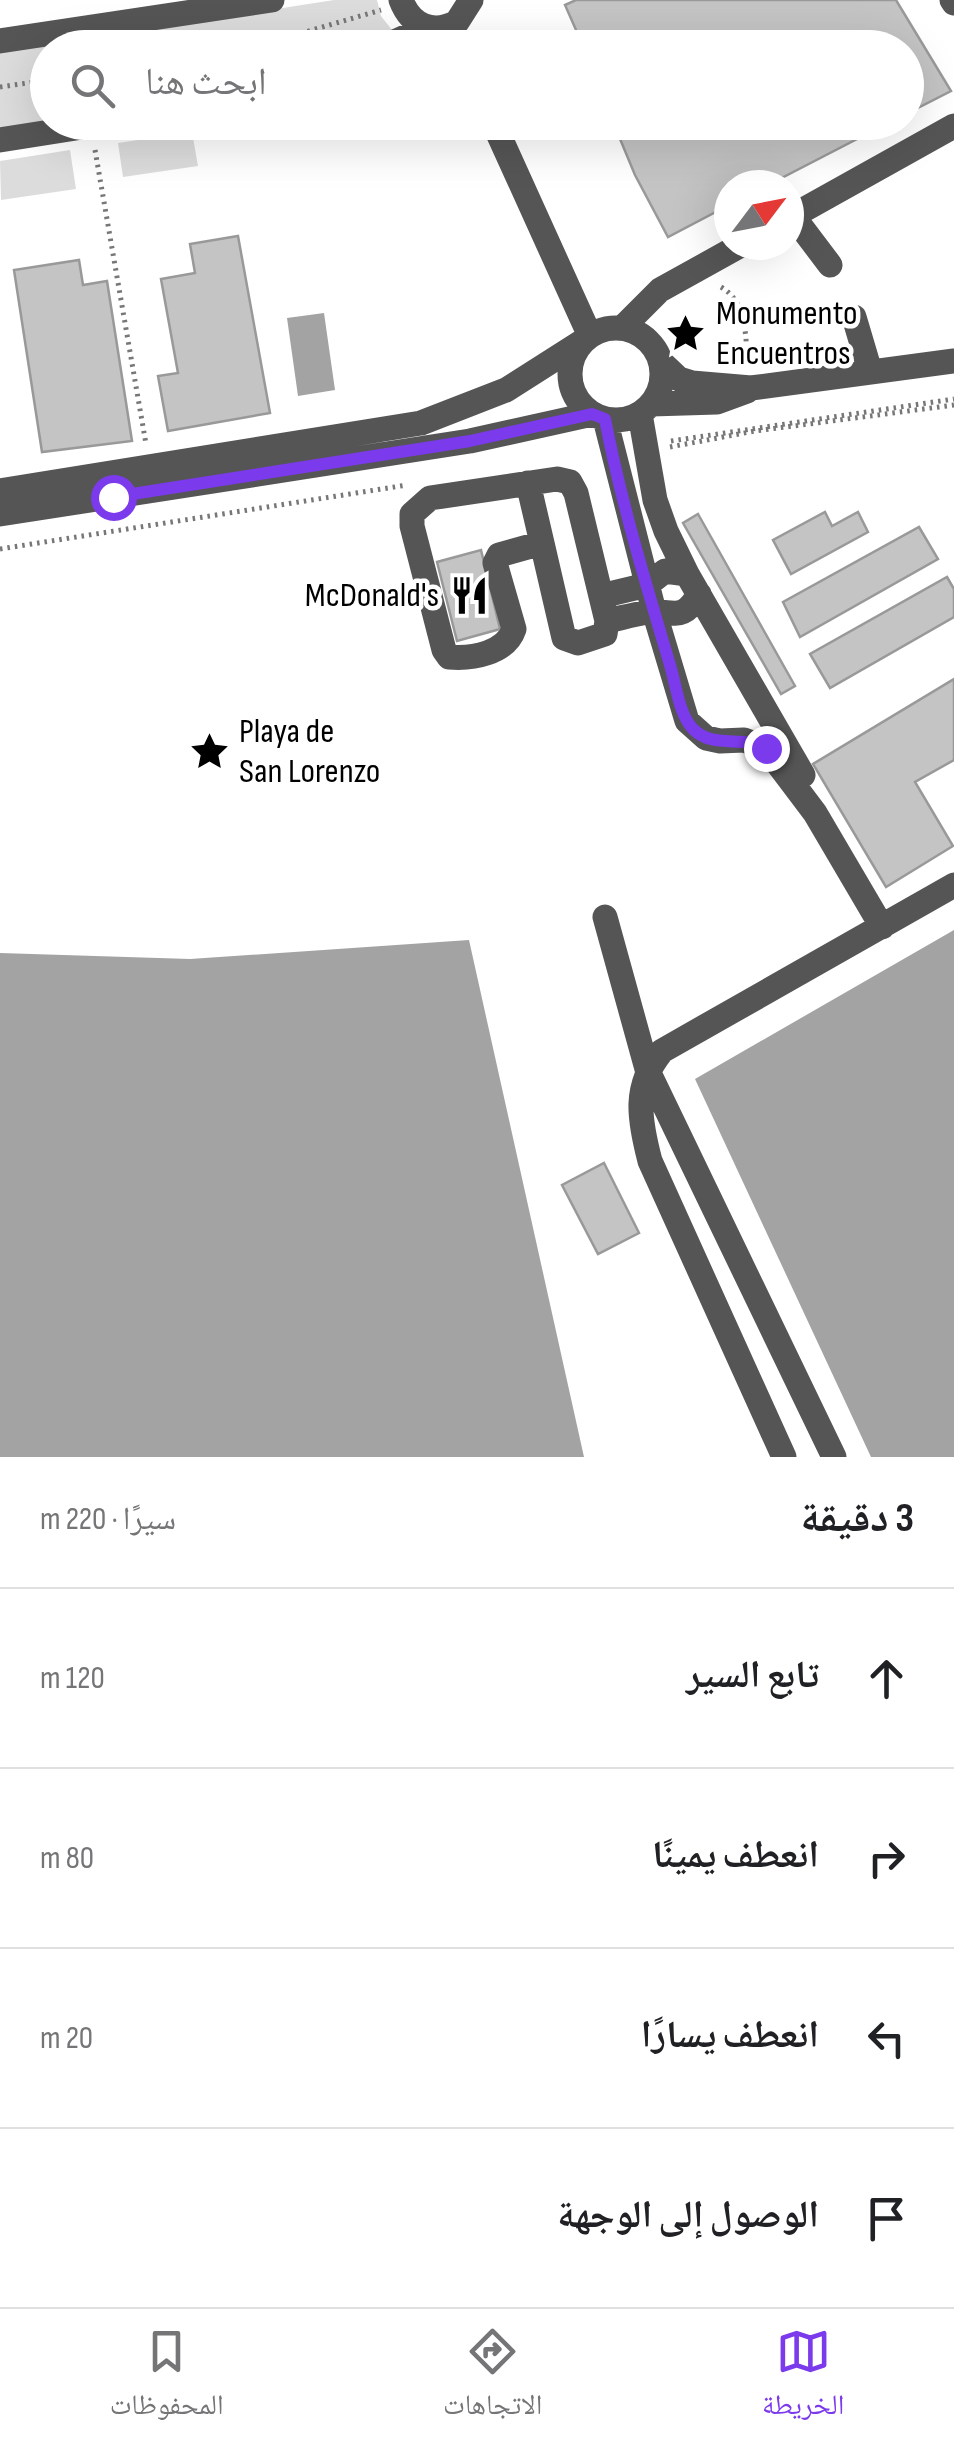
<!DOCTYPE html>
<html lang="ar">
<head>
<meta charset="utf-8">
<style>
	body { margin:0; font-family:"Sofia Sans Condensed","Noto Naskh Arabic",sans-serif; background:#f6f6f6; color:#202124; direction:rtl }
	.compass { position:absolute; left:714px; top:170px; width:90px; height:90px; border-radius:50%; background:#fff; box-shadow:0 10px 40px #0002; rotate:58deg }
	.stop { position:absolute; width:30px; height:30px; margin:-22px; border:8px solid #7c3aed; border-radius:50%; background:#fff }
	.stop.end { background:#7c3aed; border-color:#fff; box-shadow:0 2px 10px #0008 }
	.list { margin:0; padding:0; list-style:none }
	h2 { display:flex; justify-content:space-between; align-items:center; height:130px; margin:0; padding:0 40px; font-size:42px }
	h2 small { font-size:32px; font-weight:400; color:#757577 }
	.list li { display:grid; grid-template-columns:65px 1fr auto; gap:30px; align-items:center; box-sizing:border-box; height:180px; padding:0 40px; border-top:2px solid #e0e0e0 }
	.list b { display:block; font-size:38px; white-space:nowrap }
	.list em { font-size:32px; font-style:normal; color:#757577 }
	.icon { flex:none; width:55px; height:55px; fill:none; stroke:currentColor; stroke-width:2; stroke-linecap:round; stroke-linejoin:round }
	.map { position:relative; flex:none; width:954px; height:1457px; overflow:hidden; direction:ltr }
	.search { position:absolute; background:#fff; box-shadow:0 10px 40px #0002; left:30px; right:30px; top:30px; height:110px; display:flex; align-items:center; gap:25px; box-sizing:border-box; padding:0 35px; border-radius:55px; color:#757577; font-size:38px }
	.sheet { height:850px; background:#fff }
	nav { display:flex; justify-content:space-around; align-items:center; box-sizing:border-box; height:140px; border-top:2px solid #e0e0e0; background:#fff; font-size:28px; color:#757577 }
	nav a { display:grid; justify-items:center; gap:5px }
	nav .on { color:#7c3aed }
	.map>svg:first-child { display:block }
</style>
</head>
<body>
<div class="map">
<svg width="954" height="1457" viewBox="0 0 954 1457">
	<rect width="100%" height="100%" fill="#fff"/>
	<path fill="#dcdcdc" d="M334,0H377L381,16L392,30L346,47L48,48L47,122L0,128V52Z
		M192,132L198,166L123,177L118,143Z
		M70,150L76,189L1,200L0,161Z"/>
	<path fill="#a3a3a3" d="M324,313L335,390L298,396L287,318Z
		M954,930V1457H871L695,1079Z
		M469,940L584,1457H0V953L190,959Z"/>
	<path fill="#c4c4c4" stroke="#999" stroke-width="2.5" d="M576,0H896L951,91L906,114V48H584L565,5Z
		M613,122H890L768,185H729V205L668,237L635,175Z
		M238,236L270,413L168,431L158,376L178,373L161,279L195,273L190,244Z
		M79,260L83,285L107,281L132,441L42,452L14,270Z
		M825,512L832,526L858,512L868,532L791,574L773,540Z
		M698,514L795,686L781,694L683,523Z
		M919,527L938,559L800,637L783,602Z
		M481,550L500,629L457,641L437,562Z
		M947,577L954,589V617L830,688L810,654Z
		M954,679V760L915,782L953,846L886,887L813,764Z
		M604,1163L639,1233L598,1254L562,1185Z"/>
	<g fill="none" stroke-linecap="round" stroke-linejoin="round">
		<path stroke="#777" stroke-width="5" stroke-dasharray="2.5 5" stroke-linecap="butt" d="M250,48L381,10
			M0,87L48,80
			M95,150L146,444
			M721,287C747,302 745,335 748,362
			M671,441L954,399
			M670,447L755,431L954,405
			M0,549L407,485"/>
		<path stroke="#555" stroke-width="25" d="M401,0C411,26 433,35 457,22L471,0
			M952,0L954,3
			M0,41L272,0
			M381,48L427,27
			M493,122L590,336
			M0,140L114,122
			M793,216L830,265
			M789,218L954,126
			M854,317L870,371
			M622,328L660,290L741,245
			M570 374a46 46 0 1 1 92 0a46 46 0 1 1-92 0Z
			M660,361L679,379L692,383L751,388L954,361
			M651,404L717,402L747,391
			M640,414L655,500L666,531L687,574L803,775
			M605,419L654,611L687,721L706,738L720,741L744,740L766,748L815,813L882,927
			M557,479L570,482L576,493L607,621L605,634L578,643L564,638L542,543L499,555L495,563L514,629C506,653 473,659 449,657L444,650L412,526V514L430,498Z
			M528,483L542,543
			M0,491L421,423L506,390L583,341
			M0,514L470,441L592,414
			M601,596L647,585L665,571L687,574
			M607,621C621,618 635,614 649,612C674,610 682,623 699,594
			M605,917L647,1069L834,1457
			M784,1457L650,1161C639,1119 633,1086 662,1051L954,885"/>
	</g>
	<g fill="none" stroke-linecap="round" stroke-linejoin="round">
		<path stroke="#7c3aed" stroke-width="12" d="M113,497L470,441L592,414L605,419C621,502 646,584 670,665C676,684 679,716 694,730C714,749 743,735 766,748"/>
	</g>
	<defs>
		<symbol id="sight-bare" viewBox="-9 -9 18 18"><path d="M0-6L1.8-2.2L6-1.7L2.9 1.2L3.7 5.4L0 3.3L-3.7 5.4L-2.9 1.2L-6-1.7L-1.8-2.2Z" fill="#000" stroke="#fff" stroke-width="2.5" paint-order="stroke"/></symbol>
		<symbol id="restaurant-bare" viewBox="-9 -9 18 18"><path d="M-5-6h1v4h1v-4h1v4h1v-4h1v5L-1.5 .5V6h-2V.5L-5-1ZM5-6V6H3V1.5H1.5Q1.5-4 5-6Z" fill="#000" stroke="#fff" stroke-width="2.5" paint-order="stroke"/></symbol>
	</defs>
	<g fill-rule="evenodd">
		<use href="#sight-bare" x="658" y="306" width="55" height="55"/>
		<use href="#restaurant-bare" x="442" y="568" width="55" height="55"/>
		<use href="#sight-bare" x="182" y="724" width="55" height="55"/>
	</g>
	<g text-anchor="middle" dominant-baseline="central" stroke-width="9" stroke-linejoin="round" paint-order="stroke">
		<g font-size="35" fill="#000" stroke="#fff" text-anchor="start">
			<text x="716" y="313">Monumento<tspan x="716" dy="40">Encuentros</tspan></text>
			<text x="439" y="595" text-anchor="end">McDonald's</text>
			<text x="239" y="731">Playa de<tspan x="239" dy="40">San Lorenzo</tspan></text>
		</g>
	</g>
</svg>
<svg class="compass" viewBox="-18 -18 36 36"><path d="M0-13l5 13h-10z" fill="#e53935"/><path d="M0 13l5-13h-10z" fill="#757577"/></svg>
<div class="stop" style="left:113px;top:497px"></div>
<div class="stop end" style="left:766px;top:748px"></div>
<div class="search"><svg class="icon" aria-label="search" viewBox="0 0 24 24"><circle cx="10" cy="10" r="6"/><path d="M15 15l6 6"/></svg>ابحث هنا</div>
</div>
<section class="sheet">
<h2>3 دقيقة<small>سيرًا · 220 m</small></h2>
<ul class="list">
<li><svg class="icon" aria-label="ahead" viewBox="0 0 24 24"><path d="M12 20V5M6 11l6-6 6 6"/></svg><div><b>تابع السير</b></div><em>120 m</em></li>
<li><svg class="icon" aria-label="right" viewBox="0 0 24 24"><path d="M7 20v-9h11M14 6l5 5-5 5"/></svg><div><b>انعطف يمينًا</b></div><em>80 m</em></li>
<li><svg class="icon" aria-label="left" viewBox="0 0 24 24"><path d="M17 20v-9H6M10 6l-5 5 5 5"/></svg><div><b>انعطف يسارًا</b></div><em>20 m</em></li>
<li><svg class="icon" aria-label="arrive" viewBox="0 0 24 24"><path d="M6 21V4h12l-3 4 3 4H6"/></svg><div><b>الوصول إلى الوجهة</b></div></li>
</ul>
</section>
<nav>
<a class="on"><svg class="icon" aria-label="map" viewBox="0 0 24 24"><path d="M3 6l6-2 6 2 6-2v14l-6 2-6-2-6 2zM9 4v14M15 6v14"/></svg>الخريطة</a>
<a><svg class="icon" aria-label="directions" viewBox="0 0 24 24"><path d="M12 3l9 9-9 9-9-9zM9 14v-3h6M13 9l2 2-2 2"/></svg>الاتجاهات</a>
<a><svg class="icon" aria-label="saved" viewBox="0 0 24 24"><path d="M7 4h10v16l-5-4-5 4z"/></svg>المحفوظات</a>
</nav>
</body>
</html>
